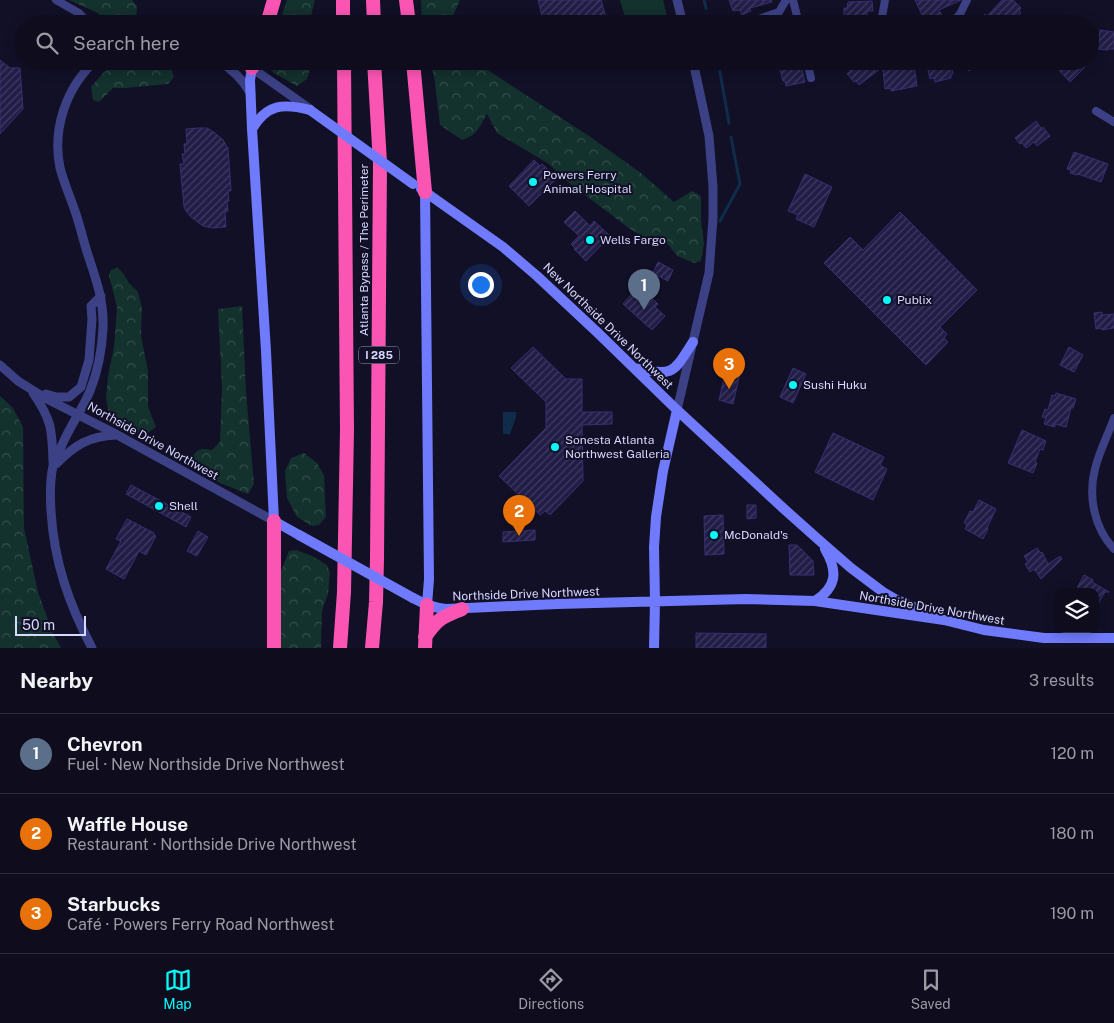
<!DOCTYPE html>
<html lang="en">
<head>
<meta charset="utf-8">
<style>
	body { margin:0; font-family:"Public Sans",sans-serif; background:#1c1a2a; color:#f1f3f6 }
	.controls { position:absolute; right:15px; bottom:15px; display:grid; overflow:hidden; border-radius:10px; box-shadow:0 2px 12px #0003 }
	.controls button { width:45px; height:45px; display:grid; place-items:center; padding:0; border:0; border-bottom:1px solid #2e2c3b; background:#0e0c1d; color:#f1f3f6; font:25px sans-serif }
	.scale { position:absolute; left:15px; bottom:12px; width:71px; box-sizing:border-box; padding-left:5px; border:2px solid #d8d7fe; border-top:0; font-size:14px; line-height:18px; white-space:nowrap; color:#d8d7fe; -webkit-text-stroke:4px #121027; paint-order:stroke }
	.you { position:absolute; left:480px; top:284px; width:18px; height:18px; margin:-12px; border:4px solid #fff; border-radius:50%; background:#1a73e8; box-shadow:0 0 0 8px #1a73e833 }
	.badge { display:grid; place-items:center; width:32px; height:32px; border-radius:50%; background:#08f8f9; color:#fff; font-size:16px; font-weight:700 }
	.pin { position:absolute; translate:-50% -41px; filter:drop-shadow(0 1px 2px #0008) }
	.pin::after { content:''; position:absolute; top:26px; width:18px; height:15px; background:inherit; clip-path:polygon(0 0,100% 0,50% 100%) }
	.list { margin:0; padding:0; list-style:none }
	h2 { display:flex; justify-content:space-between; align-items:center; height:65px; margin:0; padding:0 20px; font-size:21px }
	h2 small { font-size:16px; font-weight:400; color:#9b9ba4 }
	.list li { display:grid; grid-template-columns:32px 1fr auto; gap:15px; align-items:center; box-sizing:border-box; height:80px; padding:0 20px; border-top:1px solid #2e2c3b }
	.list b { display:block; font-size:19px; white-space:nowrap }
	.list p { margin:0; font-size:16px; white-space:nowrap; color:#9b9ba4 }
	.list em { font-size:16px; font-style:normal; color:#9b9ba4 }
	.icon { flex:none; width:28px; height:28px; fill:none; stroke:currentColor; stroke-width:2; stroke-linecap:round; stroke-linejoin:round }
	.map { position:relative; flex:none; width:1114px; height:648px; overflow:hidden }
	.search { position:absolute; background:#0e0c1d; box-shadow:0 2px 12px #0003; left:15px; right:15px; top:15px; height:55px; display:flex; align-items:center; gap:12px; box-sizing:border-box; padding:0 18px; border-radius:28px; color:#9b9ba4; font-size:19px }
	.sheet { height:305px; background:#0e0c1d }
	nav { display:flex; justify-content:space-around; align-items:center; box-sizing:border-box; height:70px; border-top:1px solid #2e2c3b; background:#0e0c1d; font-size:14px; color:#9b9ba4 }
	nav a { display:grid; justify-items:center; gap:2px }
	nav .on { color:#08f8f9 }
	.map>svg:first-child { display:block }
</style>
</head>
<body>
<div class="map">
<svg width="1114" height="648" viewBox="0 0 1114 648">
	<defs>
		<pattern id="forest-crowns" width="20" height="18" patternUnits="userSpaceOnUse" patternTransform="scale(1.25)"><rect width="20" height="18" fill="#13312d"/><path d="M2 6a3 3 0 1 1 6 0M12 15a3 3 0 1 1 6 0" fill="none" stroke="#354e4c"/></pattern>
		<pattern id="building-hatch" width="6" height="6" patternUnits="userSpaceOnUse" patternTransform="scale(1.25)"><rect width="6" height="6" fill="#211d47"/><path d="M-1 1l2-2M0 6l6-6M5 7l2-2" fill="none" stroke="#403d63"/></pattern>
	</defs>
	<rect width="100%" height="100%" fill="#121027"/>
	<path fill="#13312d" d="M620,0H663L669,24H622L625,17Z"/>
	<path fill="url(#forest-crowns)" d="M69,0H132L137,6L136,20L130,24H112L96,12Z
		M287,0H315L309,24H279Z
		M421,0H460L453,16L452,24H422Z
		M125,61H169L174,77L168,84L125,88H113L99,102L93,100L91,87L104,72Z
		M265,61H312V62L307,79L297,86L274,73L266,66Z
		M430,61H474L589,136L641,173L674,202L692,191L701,196V219L704,244L701,261L694,263L677,256L666,242L646,238L630,229L568,182L549,164L497,133L487,114C479,127 478,135 462,140L440,125L434,76Z
		M117,267L123,273L129,283L138,292L142,308L141,336L148,371V407L156,427L146,434L126,429L115,422L109,414L106,398L108,376L114,347L117,307L109,276L110,271Z
		M242,306L246,392L254,484L248,494L220,483L202,472L192,457C198,448 202,448 212,450L220,442L222,387L218,309Z
		M0,396L13,408L23,427L24,528L38,592L52,631L61,648H0Z
		M304,453L317,463L324,475L326,517L319,525L312,526L297,517L287,498L285,471L291,458Z
		M296,550L312,556L327,565L330,573L328,594L322,611L321,648H280L281,571L289,551Z"/>
	<path fill="#102c4b" d="M503,412H516V417L510,434H503Z"/>
	<g fill="none" stroke-linecap="round" stroke-linejoin="round">
		<path stroke="#102c4b" stroke-width="3" d="M704,0L706,8
			M718,61L729,123
			M720,221L740,184L731,137"/>
	</g>
	<path fill="url(#building-hatch)" stroke="#362f73" d="M538,0H601L608,24H544Z
		M729,0H771L772,2L750,8L751,11L742,15L740,10L733,11Z
		M915,0H961L939,10L943,17L934,21L931,16L924,19Z
		M1002,0H1013L1021,8L1019,11L1021,13L1010,24H976L985,14L987,16Z
		M872,1L873,11H867V21L844,22V8H847L848,2Z
		M1100,30L1114,32V49H1109L1108,50L1098,49Z
		M0,60L10,68H20L23,109L0,134Z
		M778,61H800L805,82L786,86L785,81H783Z
		M861,61H866L869,65L873,61L880,69L859,85L856,81L854,82L847,74Z
		M926,61H950L953,74H951V78L935,82L934,78L930,79Z
		M959,61H979L969,71Z
		M1060,61H1080L1085,67L1070,82L1055,66Z
		M914,65L917,86L891,91V88L885,89L883,70Z
		M1036,121L1042,129L1043,127L1050,136L1037,146L1034,142L1026,148L1022,143L1020,144L1015,138Z
		M199,128H207L215,133L223,140L228,148L231,191H228L229,201H227L228,211L225,212L226,227L212,228L203,226L191,217L186,211L184,207L180,164H184L182,154H185L184,144H187L186,129Z
		M1074,152L1108,164L1101,182L1078,174L1077,175L1070,173L1071,170L1067,169Z
		M534,160L540,166L542,164L557,178L529,206L509,186Z
		M805,174L832,187L814,227L796,219L798,215L788,211Z
		M575,211L590,226L594,221L610,236L586,261L574,249L575,248L571,244L579,236L564,222Z
		M900,212L977,290L940,327L947,334L944,338L948,342L926,365L824,263L850,237L863,250Z
		M658,262L673,270L668,281L653,273Z
		M636,289L648,300L651,297L658,304L655,307L665,316L652,330L623,304Z
		M1102,312V315L1114,314V328L1102,330L1101,328L1096,329L1094,313Z
		M533,347L566,379H582V412H612V424L582,425L583,481L550,515L545,511L540,515L499,476L546,428V402L511,368Z
		M1069,347L1083,355L1074,372L1060,365Z
		M728,367L741,369L733,404L719,400L724,378H726Z
		M793,368L806,374L793,403L780,397Z
		M1056,393L1076,399L1073,408H1071L1066,427L1055,424V427L1044,424L1046,418L1042,417L1045,409L1048,410L1052,395L1055,396Z
		M1022,430L1046,441L1043,450L1040,449L1035,462L1037,463L1033,473L1008,463Z
		M833,433L884,457L880,465L887,469L873,500L815,472Z
		M131,485L191,517L186,527L126,494Z
		M979,500L996,509L987,528L988,529L983,539L965,529L967,525L964,523L970,511L973,512Z
		M747,505H756V518L747,519Z
		M723,515L724,554L705,555L704,516Z
		M127,519L154,533L153,534L156,536L146,555L139,551L124,579L106,569L121,541L116,539Z
		M535,530V540L503,542V532Z
		M198,531L208,537L197,556L187,551Z
		M789,545H797L813,561L814,575H790Z
		M1037,548L1041,553L1042,552L1048,564L1060,556L1062,559L1041,579L1036,571H1035L1034,569L1030,572L1025,564L1028,562L1024,556Z
		M1084,575L1093,580L1092,582L1109,592H1105L1095,609V592H1075Z
		M696,633L766,634V648H696Z"/>
	<g fill="none" stroke-linecap="round" stroke-linejoin="round">
		<path stroke="#3c4185" stroke-width="8" d="M56,0L79,13L89,24
			M793,0L799,24
			M744,24L779,12L786,0
			M882,24V17L885,0
			M951,24L960,14L967,0
			M807,61L811,78
			M1096,111L1114,122
			M1114,418C1108,435 1099,452 1095,469C1088,496 1094,528 1114,549"/>
		<path stroke="#3c4185" stroke-width="9" d="M677,0L683,24
			M218,61C233,69 243,80 251,94
			M242,61L310,109
			M0,365L18,381L45,398L112,432L274,521
			M33,393C52,420 52,430 53,462
			M46,394L56,397H69L81,387L89,360L92,319L91,306L101,296
			M677,410L709,273L713,218V187L709,136L693,61
			M56,464C75,445 89,436 116,435
			M92,648C69,604 54,562 51,511C50,496 50,480 53,466C55,459 59,452 62,445C70,426 82,410 90,391C98,371 102,349 103,328C104,302 97,282 89,258C84,244 81,229 76,214C71,199 64,183 60,168C52,129 66,88 95,61"/>
		<path stroke="#707afc" stroke-width="10" d="M252,68L250,80L252,129L266,351L274,521L299,535
			M252,129C267,104 283,103 310,110
			M421,189L503,247L537,276L598,333L677,410L783,508L820,541L851,568L883,592L895,599L932,615
			M425,192L429,579L427,605
			M635,368C674,377 673,373 693,342
			M413,598C424,604 434,608 446,609L557,604L746,599L815,601L944,620L984,630L1044,638H1114
			M815,601C837,587 838,571 825,549
			M654,648L655,601L654,547L656,517L663,471L677,410"/>
		<path stroke="#fb55b4" stroke-width="14" d="M343,0V24
			M373,0L374,24
			M406,0L409,24
			M267,24L274,0
			M413,61L425,192
			M252,68L254,61
			M425,637C438,618 441,618 462,609
			M274,648V521
			M340,648L344,592L347,430L344,61
			M372,648L376,602L377,559L380,163L374,61
			M425,648L427,605"/>
		<path stroke="#707afc" stroke-width="10" d="M310,110L413,184
			M299,535L413,598"/>
	</g>
	<g fill="#08f8f9" stroke="#121027" stroke-width="2">
		<circle cx="533" cy="182" r="5"/>
		<circle cx="590" cy="240" r="5"/>
		<circle cx="887" cy="300" r="5"/>
		<circle cx="793" cy="385" r="5"/>
		<circle cx="555" cy="447" r="5"/>
		<circle cx="159" cy="506" r="5"/>
		<circle cx="714" cy="535" r="5"/>
	</g>
	<g text-anchor="middle" dominant-baseline="central" stroke-width="4" stroke-linejoin="round" paint-order="stroke">
		<rect fill="#121027" stroke="#9d9bbe" stroke-width="1" x="359" y="346.5" width="40" height="17" rx="4"/>
		<g font-size="11" font-weight="bold" fill="#d8d7fe">
			<text x="379" y="355">I 285</text>
		</g>
		<g font-size="12" fill="#d8d7fe" stroke="#121027" text-anchor="start">
			<text x="543" y="175">Powers Ferry<tspan x="543" dy="14">Animal Hospital</tspan></text>
			<text x="600" y="240">Wells Fargo</text>
			<text x="897" y="300">Publix</text>
			<text x="803" y="385">Sushi Huku</text>
			<text x="565" y="440">Sonesta Atlanta<tspan x="565" dy="14">Northwest Galleria</tspan></text>
			<text x="169" y="506">Shell</text>
			<text x="724" y="535">McDonald's</text>
		</g>
		<g font-size="12" fill="#d8d7fe" stroke="#121027">
			<text transform="translate(364 250) rotate(-90)">Atlanta Bypass / The Perimeter</text>
			<text transform="translate(608 326) rotate(44)">New Northside Drive Northwest</text>
			<text transform="translate(153 441) rotate(29)">Northside Drive Northwest</text>
			<text transform="translate(526 594) rotate(-2)">Northside Drive Northwest</text>
			<text transform="translate(932 608) rotate(10)">Northside Drive Northwest</text>
		</g>
	</g>
</svg>
<div class="controls">
<button><svg class="icon" aria-label="layers" viewBox="0 0 24 24"><path d="M12 4l9 5-9 5-9-5zM3 14l9 5 9-5"/></svg></button>
</div>
<div class="scale">50 m</div>
<div class="you"></div>
<div class="pin badge" style="left:644px;top:310px;background:#5c6f8a">1</div>
<div class="pin badge" style="left:519px;top:536px;background:#e8710a">2</div>
<div class="pin badge" style="left:729px;top:389px;background:#e8710a">3</div>
<div class="search"><svg class="icon" aria-label="search" viewBox="0 0 24 24"><circle cx="10" cy="10" r="6"/><path d="M15 15l6 6"/></svg>Search here</div>
</div>
<section class="sheet">
<h2>Nearby<small>3 results</small></h2>
<ul class="list">
<li><span class="badge" style="background:#5c6f8a">1</span><div><b>Chevron</b><p>Fuel · New Northside Drive Northwest</p></div><em>120 m</em></li>
<li><span class="badge" style="background:#e8710a">2</span><div><b>Waffle House</b><p>Restaurant · Northside Drive Northwest</p></div><em>180 m</em></li>
<li><span class="badge" style="background:#e8710a">3</span><div><b>Starbucks</b><p>Café · Powers Ferry Road Northwest</p></div><em>190 m</em></li>
</ul>
</section>
<nav>
<a class="on"><svg class="icon" aria-label="map" viewBox="0 0 24 24"><path d="M3 6l6-2 6 2 6-2v14l-6 2-6-2-6 2zM9 4v14M15 6v14"/></svg>Map</a>
<a><svg class="icon" aria-label="directions" viewBox="0 0 24 24"><path d="M12 3l9 9-9 9-9-9zM9 14v-3h6M13 9l2 2-2 2"/></svg>Directions</a>
<a><svg class="icon" aria-label="saved" viewBox="0 0 24 24"><path d="M7 4h10v16l-5-4-5 4z"/></svg>Saved</a>
</nav>
</body>
</html>
